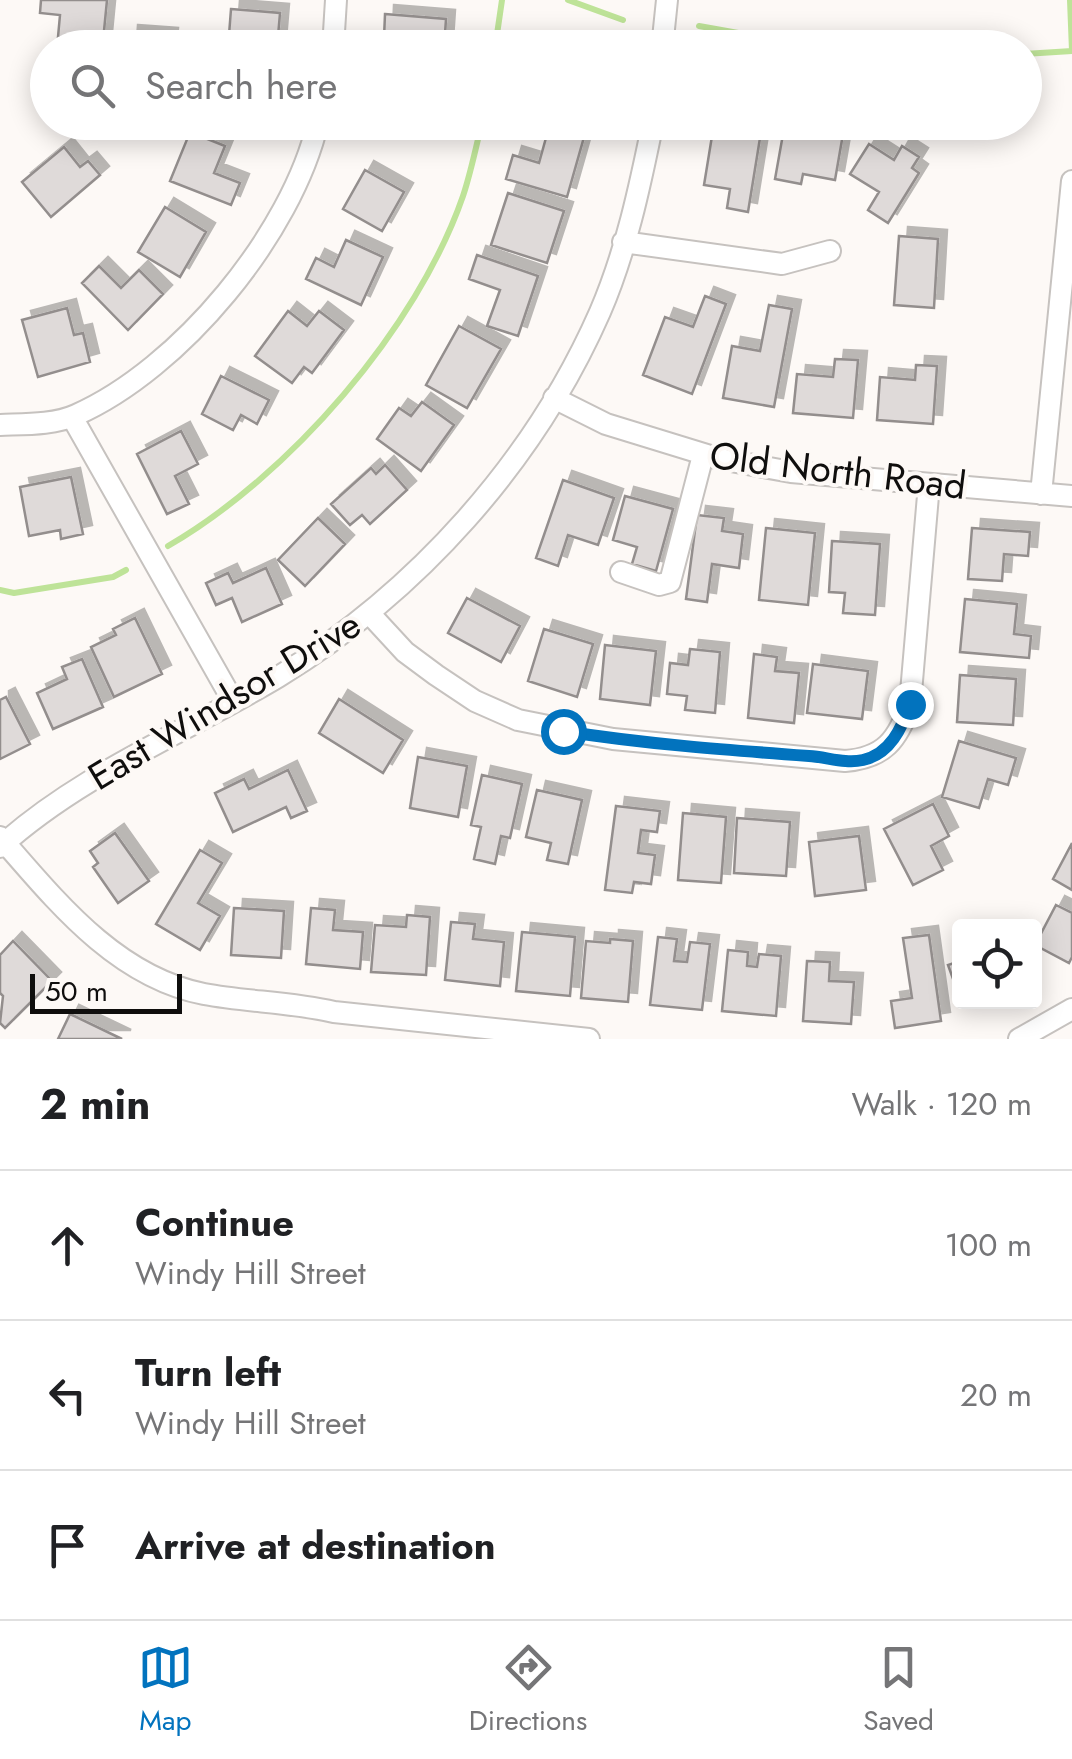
<!DOCTYPE html>
<html lang="en">
<head>
<meta charset="utf-8">
<style>
	body { margin:0; font-family:Jost,sans-serif; background:#f2f2f2; color:#202124 }
	.controls { position:absolute; right:30px; bottom:30px; display:grid; overflow:hidden; border-radius:10px; box-shadow:0 5px 25px #0003 }
	.controls button { width:90px; height:90px; display:grid; place-items:center; padding:0; border:0; border-bottom:2px solid #e0e0e0; background:#fff; color:#202124; font:50px sans-serif }
	.scale { position:absolute; left:30px; bottom:25px; width:152px; box-sizing:border-box; padding-left:10px; border:5px solid #0f0e0d; border-top:0; font-size:28px; line-height:35px; white-space:nowrap; color:#0f0e0d; -webkit-text-stroke:8px #fdf9f6; paint-order:stroke }
	.stop { position:absolute; width:30px; height:30px; margin:-22px; border:8px solid #0273be; border-radius:50%; background:#fff }
	.stop.end { background:#0273be; border-color:#fff; box-shadow:0 2px 10px #0008 }
	.list { margin:0; padding:0; list-style:none }
	h2 { display:flex; justify-content:space-between; align-items:center; height:130px; margin:0; padding:0 40px; font-size:42px }
	h2 small { font-size:32px; font-weight:400; color:#757577 }
	.list li { display:grid; grid-template-columns:65px 1fr auto; gap:30px; align-items:center; box-sizing:border-box; height:150px; padding:0 40px; border-top:2px solid #e0e0e0 }
	.list b { display:block; font-size:38px; white-space:nowrap }
	.list p { margin:0; font-size:32px; white-space:nowrap; color:#757577 }
	.list em { font-size:32px; font-style:normal; color:#757577 }
	.icon { flex:none; width:55px; height:55px; fill:none; stroke:currentColor; stroke-width:2; stroke-linecap:round; stroke-linejoin:round }
	.map { position:relative; flex:none; width:1072px; height:1039px; overflow:hidden }
	.search { position:absolute; background:#fff; box-shadow:0 5px 25px #0003; left:30px; right:30px; top:30px; height:110px; display:flex; align-items:center; gap:25px; box-sizing:border-box; padding:0 35px; border-radius:55px; color:#757577; font-size:38px }
	.sheet { height:580px; background:#fff }
	nav { display:flex; justify-content:space-around; align-items:center; box-sizing:border-box; height:140px; border-top:2px solid #e0e0e0; background:#fff; font-size:28px; color:#757577 }
	nav a { display:grid; justify-items:center; gap:5px }
	nav .on { color:#0273be }
	.map>svg:first-child { display:block }
</style>
</head>
<body>
<div class="map">
<svg width="1072" height="1039" viewBox="0 0 1072 1039">
	<defs>
		<filter id="shadow"><feDropShadow dx="9" dy="-9" stdDeviation="0" flood-color="#0004"/></filter>
	</defs>
	<rect width="100%" height="100%" fill="#fdf9f6"/>
	<g fill="none" stroke-linecap="round" stroke-linejoin="round">
		<path stroke="#bee398" stroke-width="6" d="M568,0L623,20
			M1070,0L1072,51
			M699,26L822,48
			M495,48L502,0
			M1024,54L1072,51
			M168,546C289,476 417,329 463,196C471,172 476,147 482,122
			M0,590L14,593L113,577L126,570"/>
	</g>
	<path fill="#dfdad9" stroke="#938e8d" stroke-width="2.5" filter="url(#shadow)" d="M41,0H107L103,41L58,37L60,15L40,13Z
		M231,9L280,13L277,48H228Z
		M385,14L446,19L444,48H402V39L384,38Z
		M129,34L169,37L168,48H128Z
		M198,122H244L240,135Z
		M371,122H426L425,133L371,128Z
		M785,123L843,134L835,180L803,174L801,184L775,179Z
		M549,127L584,137L567,197L506,179L513,155L539,163Z
		M713,130L760,138L748,212L727,208L730,189L704,185Z
		M190,132L225,146L214,173L240,183L231,205L170,181Z
		M869,144L894,160L902,146L919,157L912,168L919,173L888,223L868,210L879,192L850,174Z
		M64,147L80,167L88,161L100,175L51,217L22,182Z
		M365,170L404,192L382,231L343,209Z
		M508,193L564,211L547,263L491,245Z
		M165,207L206,232L180,277L138,252Z
		M899,236L938,239L934,308L894,305Z
		M346,240L383,257L361,305L306,279L316,258L334,267Z
		M477,255L538,276L518,336L487,326L500,290L469,279Z
		M99,266L121,288L139,270L163,294L128,330L82,283Z
		M705,296L726,304L692,394L643,375L665,317L693,327Z
		M769,305L792,309L774,407L723,398L732,346L760,351Z
		M67,308L74,335L83,333L90,362L38,377L22,320Z
		M288,311L307,326L319,311L344,330L312,373L304,367L292,383L255,356Z
		M459,326L501,349L467,408L426,385Z
		M835,359L858,360L853,418L793,413L797,374L833,377Z
		M916,365L937,366L933,424L877,420L880,377L915,380Z
		M221,376L269,400L257,424L241,415L233,430L202,414Z
		M422,402L454,425L421,471L377,439L399,408L411,416Z
		M181,431L198,464L175,476L189,504L167,514L137,454Z
		M385,465L407,490L370,524L362,515L350,525L331,504L371,468L376,474Z
		M71,477L83,534L61,539L60,530L29,536L20,487Z
		M563,480L614,498L598,545L568,535L558,566L536,558Z
		M625,496L673,509L656,571L632,564L637,547L613,540Z
		M697,515L724,518L722,531L743,534L739,568L712,564L707,602L686,599Z
		M318,518L345,544L305,586L278,560Z
		M766,528L815,533L808,605L759,600Z
		M972,528L1030,532L1028,556L1004,554L1002,581L968,579Z
		M832,541L880,544L875,615L843,613L845,593L829,592Z
		M266,568L282,604L242,622L232,598L216,605L206,583L228,573L233,583Z
		M467,598L520,626L501,662L448,633Z
		M965,599L1017,604L1014,634L1031,636L1029,658L960,652Z
		M135,618L162,674L114,697L91,647L116,635L113,629Z
		M544,629L593,644L577,697L528,681Z
		M605,645L656,651L650,705L600,699Z
		M690,649L720,652L715,713L685,710L687,696L667,694L670,663L688,665Z
		M754,654L777,657L775,671L799,673L794,723L748,718Z
		M82,659L103,707L53,729L37,693L67,679L62,667Z
		M813,664L868,671L862,719L807,713Z
		M960,675L1016,679L1013,725L957,722Z
		M6,697L30,744L0,759V700Z
		M339,699L403,740L383,773L319,733Z
		M959,741L1016,758L1008,785L988,779L979,808L942,797Z
		M418,757L467,766L458,817L410,808Z
		M288,770L307,811L291,818L286,807L233,832L215,793L244,779L249,789Z
		M482,775L522,784L510,838L501,836L495,864L474,859L481,827L471,825Z
		M537,790L582,800L568,864L547,860L551,843L526,837Z
		M933,804L949,836L931,846L943,870L913,885L884,829Z
		M616,806L660,811L657,832L641,830L638,853L655,855L651,884L634,882L632,893L605,890Z
		M683,813L726,817L721,883L678,880Z
		M737,818L790,822L786,876L734,873Z
		M115,833L149,881L118,903L93,867L98,863L90,851Z
		M859,836L866,890L815,896L809,842Z
		M1072,843V890L1053,879Z
		M200,850L222,863L198,903L220,916L200,950L156,924Z
		M1056,905L1072,913V957L1069,963L1035,945Z
		M234,908L284,911L281,958L231,955Z
		M311,908L335,910L333,930L363,932L360,969L306,964Z
		M407,915L430,917L426,975L371,972L375,925L406,927Z
		M451,922L475,924L473,939L504,942L500,986L445,980Z
		M522,932L575,937L570,996L516,991Z
		M929,935L941,1021L895,1028L891,1001L912,998L903,938Z
		M658,937L677,939L674,961L687,962L690,942L710,944L702,1010L650,1005Z
		M610,939L633,941L628,1002L581,998L586,941L610,943Z
		M13,941L52,981L5,1028L0,1023L3,996L0,993V955Z
		M728,950L748,952L747,966L757,967L759,954L781,956L776,1016L722,1011Z
		M807,961L830,962L829,981L854,982L851,1024L803,1021Z
		M960,961V998L948,965Z
		M70,1014L122,1039H58Z"/>
	<g fill="none" stroke-linecap="round" stroke-linejoin="round">
		<defs>
			<path id="minor" d="M333,48L336,0
				M662,48L667,0
				M623,242L782,264L830,251
				M554,398L606,424L720,459L791,472L1072,496
				M72,417L233,701
				M0,425C23,424 54,425 76,415C180,369 292,234 318,122
				M1041,494L1072,181
				M621,572L659,585L670,582L703,455
				M369,613L405,652L436,675L475,701L518,720L613,739L845,761C884,758 898,740 910,704L929,484
				M0,837C56,901 116,977 204,994C247,1002 291,1002 334,1012L589,1039
				M0,847C79,775 186,732 278,677C417,592 534,462 600,312C626,252 640,186 653,122
				M1019,1039L1072,1009"/>
		</defs>
		<use href="#minor" stroke="#c6c2bf" stroke-width="24"/>
		<use href="#minor" stroke="#fff" stroke-width="20"/>
	</g>
	<g fill="none" stroke-linecap="round" stroke-linejoin="round">
		<path stroke="#0273be" stroke-width="12" d="M563,731C645,744 727,750 809,756C827,757 845,764 863,760C890,754 902,728 910,704"/>
	</g>
	<g text-anchor="middle" dominant-baseline="central" stroke-width="8" stroke-linejoin="round" paint-order="stroke">
		<g font-size="38" fill="#0f0e0d" stroke="#fdf9f6">
			<text transform="translate(838 470) rotate(7)">Old North Road</text>
			<text transform="translate(224 700) rotate(-31)">East Windsor Drive</text>
		</g>
	</g>
</svg>
<div class="controls">
<button><svg class="icon" aria-label="locate" viewBox="0 0 24 24"><circle cx="12" cy="12" r="6"/><path d="M12 2v4M12 18v4M2 12h4M18 12h4"/></svg></button>
</div>
<div class="scale">50 m</div>
<div class="stop" style="left:563px;top:731px"></div>
<div class="stop end" style="left:910px;top:704px"></div>
<div class="search"><svg class="icon" aria-label="search" viewBox="0 0 24 24"><circle cx="10" cy="10" r="6"/><path d="M15 15l6 6"/></svg>Search here</div>
</div>
<section class="sheet">
<h2>2 min<small>Walk · 120 m</small></h2>
<ul class="list">
<li><svg class="icon" aria-label="ahead" viewBox="0 0 24 24"><path d="M12 20V5M6 11l6-6 6 6"/></svg><div><b>Continue</b><p>Windy Hill Street</p></div><em>100 m</em></li>
<li><svg class="icon" aria-label="left" viewBox="0 0 24 24"><path d="M17 20v-9H6M10 6l-5 5 5 5"/></svg><div><b>Turn left</b><p>Windy Hill Street</p></div><em>20 m</em></li>
<li><svg class="icon" aria-label="arrive" viewBox="0 0 24 24"><path d="M6 21V4h12l-3 4 3 4H6"/></svg><div><b>Arrive at destination</b></div></li>
</ul>
</section>
<nav>
<a class="on"><svg class="icon" aria-label="map" viewBox="0 0 24 24"><path d="M3 6l6-2 6 2 6-2v14l-6 2-6-2-6 2zM9 4v14M15 6v14"/></svg>Map</a>
<a><svg class="icon" aria-label="directions" viewBox="0 0 24 24"><path d="M12 3l9 9-9 9-9-9zM9 14v-3h6M13 9l2 2-2 2"/></svg>Directions</a>
<a><svg class="icon" aria-label="saved" viewBox="0 0 24 24"><path d="M7 4h10v16l-5-4-5 4z"/></svg>Saved</a>
</nav>
</body>
</html>
